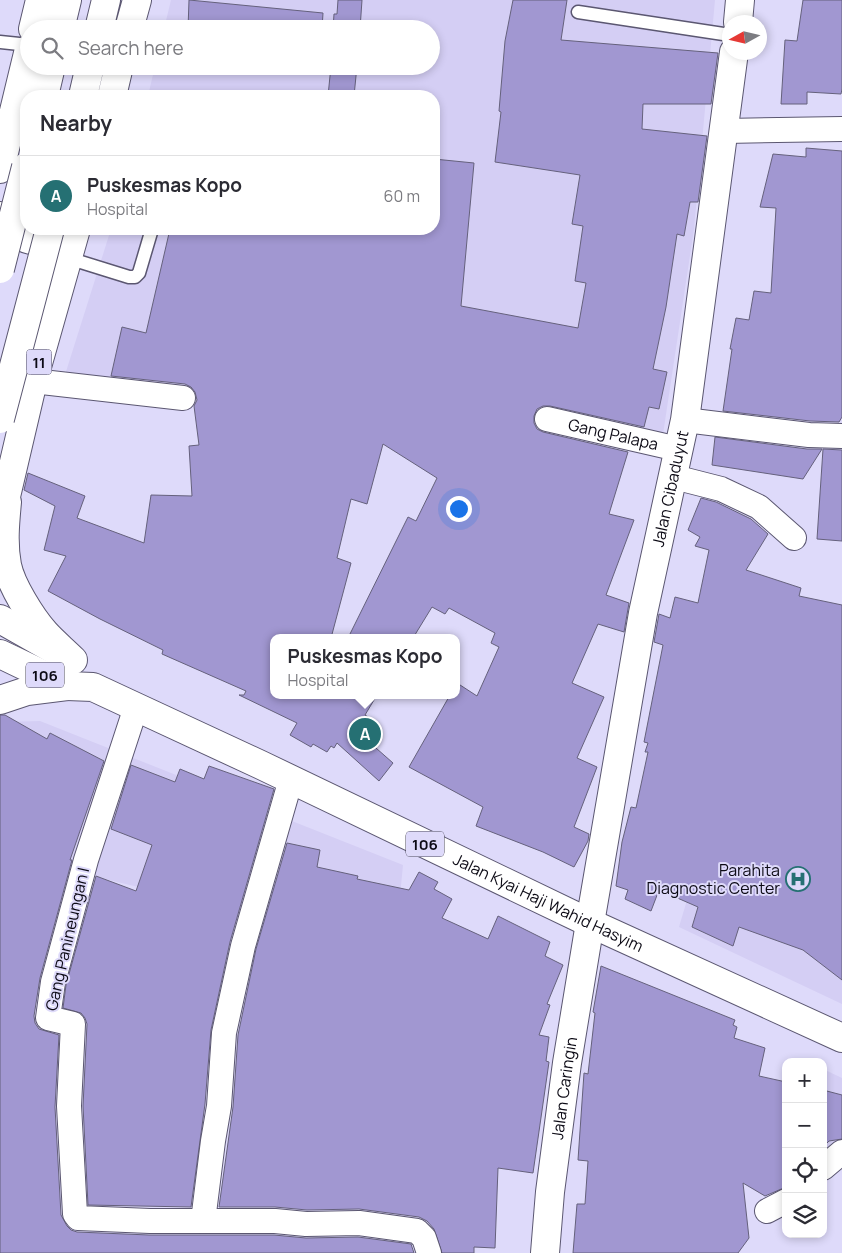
<!DOCTYPE html>
<html lang="en">
<head>
<meta charset="utf-8">
<style>
	body { margin:0; font-family:Manrope,sans-serif; background:#f2f2f3; color:#2b2b33 }
	.controls { position:absolute; right:15px; bottom:15px; display:grid; overflow:hidden; border-radius:10px; box-shadow:0 2px 8px #0003 }
	.controls button { width:45px; height:45px; display:grid; place-items:center; padding:0; border:0; border-bottom:1px solid #e1e1e2; background:#fff; color:#2b2b33; font:25px sans-serif }
	.compass { position:absolute; left:722px; top:15px; width:45px; height:45px; border-radius:50%; background:#fff; box-shadow:0 2px 8px #0003; rotate:262deg }
	.you { position:absolute; left:458px; top:508px; width:18px; height:18px; margin:-12px; border:4px solid #fff; border-radius:50%; background:#1a73e8; box-shadow:0 0 0 8px #1a73e833 }
	.badge { display:grid; place-items:center; width:32px; height:32px; border-radius:50%; background:#257073; color:#fff; font-size:16px; font-weight:700 }
	.pin { position:absolute; translate:-50% -50%; border:2px solid #fff; box-shadow:0 1px 5px #0006 }
	.popup { position:absolute; left:270px; top:634px; width:190px; height:65px; box-sizing:border-box; display:grid; place-content:center; border-radius:10px; background:#fff; filter:drop-shadow(0 1px 4px #0005); font-size:16px; white-space:nowrap; color:#7c7c81 }
	.popup b { font-size:19px; color:#2b2b33 }
	.popup::after { content:''; position:absolute; left:50%; top:100%; margin-left:-10px; border:10px solid transparent; border-top-color:#fff }
	.list { margin:0; padding:0; list-style:none }
	h2 { display:flex; justify-content:space-between; align-items:center; height:65px; margin:0; padding:0 20px; font-size:21px }
	h2 small { font-size:16px; font-weight:400; color:#7c7c81 }
	.list li { display:grid; grid-template-columns:32px 1fr auto; gap:15px; align-items:center; box-sizing:border-box; height:80px; padding:0 20px; border-top:1px solid #e1e1e2 }
	.list b { display:block; font-size:19px; white-space:nowrap }
	.list p { margin:0; font-size:16px; white-space:nowrap; color:#7c7c81 }
	.list em { font-size:16px; font-style:normal; color:#7c7c81 }
	.icon { flex:none; width:28px; height:28px; fill:none; stroke:currentColor; stroke-width:2; stroke-linecap:round; stroke-linejoin:round }
	.map { position:relative; flex:none; width:842px; height:1253px; overflow:hidden }
	.search { position:absolute; background:#fff; box-shadow:0 2px 8px #0003; left:20px; top:20px; width:420px; height:55px; display:flex; align-items:center; gap:12px; box-sizing:border-box; padding:0 18px; border-radius:28px; color:#7c7c81; font-size:19px }
	.panel { position:absolute; background:#fff; box-shadow:0 2px 8px #0003; left:20px; top:90px; width:420px; height:145px; border-radius:20px }
	.map>svg:first-child { display:block }
</style>
</head>
<body>
<div class="map">
<svg width="842" height="1253" viewBox="0 0 842 1253">
	<rect width="100%" height="100%" fill="#dedafa"/>
	<path fill="#d4cef4" d="M171,0H715L694,229L662,441L340,377L238,306L247,229H434V96H148L155,66H431V29H164Z
		M111,229H240L221,392L64,378Z
		M40,721L403,865L393,968L314,932L242,911L229,936L176,896L67,870L0,724L3,722Z
		M842,872V1004L679,927L695,873Z
		M823,1069L842,1078V1156L823,1167Z"/>
	<path fill="#a197d1" stroke="#65617c" d="M189,0L323,13L322,29H188Z
		M338,0H362L360,29H333L334,14H337Z
		M513,0H567L561,40L718,53L711,104H643L642,129L707,136L698,202H690L684,236L677,234L666,307L653,369L667,372L659,409L649,407L644,427L550,406H543L537,409L534,416V423L537,429L543,432L628,452L609,514L634,520L606,595L629,603L624,632L598,624L572,683L604,697L577,758L597,767L574,827L589,834L588,841L574,867L543,852L476,826L483,807L409,767L450,695H456L457,683L477,696L499,647L491,643L495,633L449,608L445,614L432,607L413,638H348L408,517L416,521L437,478L383,444L367,504L351,499L337,558L351,563L331,638H274V695H377L365,715L379,724L368,741L393,763L379,781L337,743L334,748L331,746L327,752L313,744L311,747L290,735L297,723L239,695H244L246,691L162,654L163,650L100,619L48,591L66,556L44,550L55,506L24,490L28,473L85,496L77,518L144,543L151,495L192,496L189,446L199,445L194,406L197,400L195,392L191,387L185,384L111,376L122,327L146,333L170,229H434V159L474,163L461,306L578,328L586,283L575,281L583,226L572,224L580,175L495,162L501,112L499,111L505,41Z
		M803,0H842V89L841,94L807,92V104H781L785,40L797,41Z
		M331,66H357L354,96H328Z
		M806,148L842,151V417L839,422L810,421L723,411L732,349H730L736,318L749,320L754,291L771,293L776,208L760,207L773,154L806,157Z
		M715,437L807,449H822L803,479L712,465Z
		M823,449L842,450V541L817,539Z
		M701,498L716,502L751,519L768,534L746,570L801,588L799,596L842,605V980L803,950L739,927L733,946L692,927L698,907L659,890L651,911L625,899L628,890L616,886L622,842L631,807L636,808L648,752H645L648,743L644,742L663,645L654,642L659,614L670,618L675,597L698,603L709,550L695,546L700,537L688,530Z
		M0,715H5L47,739L50,733L104,761L70,860H72L40,978L34,1016L35,1023L39,1029L59,1035L55,1107L61,1215L67,1226L71,1230L77,1232L149,1235H274L306,1238L358,1237L411,1244L414,1253H0Z
		M131,765L175,782L180,769L204,779L209,766L274,789L230,942L211,1030L205,1104L191,1207L88,1205L83,1106L87,1024L85,1018L81,1013L63,1008L66,985L96,876L136,891L152,845L111,829Z
		M287,843L320,850L317,867L358,876L357,879L409,890L419,872L438,882L434,889L452,899L442,918L488,939L498,916L550,942L545,956L563,965L547,1004L550,1005L539,1035L549,1037L546,1061L549,1062L533,1173L498,1168L495,1248L474,1247V1253H442L434,1229L427,1221L419,1217L359,1209L307,1210L275,1207H219L233,1107L238,1035L256,949Z
		M601,966L735,1020L733,1025L737,1027L734,1038L765,1048L759,1076L786,1082V1187L765,1196L743,1183L749,1238L738,1253H573L577,1204H585L588,1161L578,1160L584,1073L588,1074L595,1013L593,1012Z
		M823,1090L842,1095V1139L829,1141L823,1147Z"/>
	<g fill="none" stroke-linecap="round" stroke-linejoin="round">
		<defs>
			<path id="lane" d="M578,12L730,35
				M0,42L29,45
				M68,258L129,277H135L139,273L152,229"/>
			<g id="street">
				<path d="M725,131L842,129"/>
				<path d="M33,381L183,398"/>
				<path id="s1" d="M547,419L678,449"/>
				<path d="M685,420L809,435L842,436"/>
				<path d="M674,477L721,489L759,507L794,538"/>
				<path d="M136,707L86,860L53,982L48,1018L73,1024L69,1106L75,1214L78,1218L150,1221H275L306,1224L359,1223L417,1231L424,1238L429,1253"/>
				<path d="M823,1168L842,1152"/>
				<path d="M767,1211L786,1201"/>
				<path d="M203,1221L213,1141L219,1106L224,1033L243,946L291,779"/>
			</g>
			<g id="secondary">
				<path d="M738,22L740,0"/>
				<path id="s2" d="M545,1253L550,1192L567,1063L590,923L643,613L685,420L734,52"/>
			</g>
			<g id="primary">
				<path d="M0,619L62,654"/>
				<path id="s3" d="M0,654L67,686L93,687L136,707L261,765L590,923L842,1038"/>
			</g>
			<path id="highway" d="M33,29L40,0
				M60,29L67,0
				M99,29L106,0
				M129,29L137,0
				M44,96L51,66
				M83,96L90,66
				M112,96L119,66
				M0,169L29,49
				M0,216C12,240 47,251 68,230
				M7,502C5,523 3,544 7,565C11,585 31,617 45,633C53,642 64,651 73,660
				M0,522L33,381L76,229
				M0,700L27,691L67,686"/>
		</defs>
		<use href="#lane" stroke="#5b5771" stroke-width="15"/>
		<use href="#street" stroke="#5b5771" stroke-width="26"/>
		<use href="#secondary" stroke="#5b5771" stroke-width="30"/>
		<use href="#primary" stroke="#5b5771" stroke-width="30"/>
		<use href="#highway" stroke="#5b5771" stroke-width="30"/>
		<use href="#lane" stroke="#fff" stroke-width="12"/>
		<use href="#street" stroke="#fff" stroke-width="24"/>
		<use href="#secondary" stroke="#fff" stroke-width="28"/>
		<use href="#primary" stroke="#fff" stroke-width="28"/>
		<use href="#highway" stroke="#fff" stroke-width="28"/>
		<defs>
			<path id="highway-bridge" d="M0,269L26,167
				M0,419L50,229"/>
		</defs>
		<use href="#highway-bridge" stroke="#5b5771" stroke-width="30" stroke-linecap="butt"/>
		<use href="#highway-bridge" stroke="#fff" stroke-width="28"/>
	</g>
	<defs>
		<symbol id="hospital-ring" viewBox="-11 -11 22 22"><circle r="9.5" fill="#dedafa" stroke="#257073" stroke-width="1.5"/><path d="M-5-5h3v3.5h4V-5h3V5h-3V1.5h-4V5h-3Z" fill="#257073"/></symbol>
	</defs>
	<g fill-rule="evenodd">
		<use href="#hospital-ring" x="784" y="865" width="28" height="28"/>
	</g>
	<g text-anchor="middle" dominant-baseline="central" stroke-width="4" stroke-linejoin="round" paint-order="stroke">
		<g fill="#dedafa" stroke="#4b485a" stroke-width="1">
			<rect x="26.5" y="349.5" width="25" height="25" rx="4"/>
			<rect x="26" y="662.5" width="38" height="25" rx="4"/>
			<rect x="406" y="831.5" width="38" height="25" rx="4"/>
		</g>
		<g font-size="15" font-weight="bold" fill="#0c0a15">
			<text x="39" y="362">11</text>
			<text x="45" y="675">106</text>
			<text x="425" y="844">106</text>
		</g>
		<g font-size="16" fill="#0c0a15" stroke="#dedafa">
			<text stroke="none"><textPath href="#s1" startOffset="68">Gang Palapa</textPath></text>
			<text stroke="none"><textPath href="#s2" startOffset="775">Jalan Cibaduyut</textPath></text>
			<text stroke="none"><textPath href="#s3" startOffset="604">Jalan Kyai Haji Wahid Hasyim</textPath></text>
			<text transform="translate(67 939) rotate(-77)">Gang Panineungan I</text>
			<text stroke="none"><textPath href="#s2" startOffset="166">Jalan Caringin</textPath></text>
		</g>
		<g font-size="16" fill="#0c0a15" stroke="#dedafa" text-anchor="end">
			<text x="780" y="870">Parahita<tspan x="780" dy="18">Diagnostic Center</tspan></text>
		</g>
	</g>
</svg>
<div class="controls">
<button>+</button>
<button>−</button>
<button><svg class="icon" aria-label="locate" viewBox="0 0 24 24"><circle cx="12" cy="12" r="6"/><path d="M12 2v4M12 18v4M2 12h4M18 12h4"/></svg></button>
<button><svg class="icon" aria-label="layers" viewBox="0 0 24 24"><path d="M12 4l9 5-9 5-9-5zM3 14l9 5 9-5"/></svg></button>
</div>
<svg class="compass" viewBox="-18 -18 36 36"><path d="M0-13l5 13h-10z" fill="#e53935"/><path d="M0 13l5-13h-10z" fill="#7c7c81"/></svg>
<div class="you"></div>
<div class="pin badge" style="left:365px;top:734px">A</div>
<div class="popup"><b>Puskesmas Kopo</b>Hospital</div>
<div class="search"><svg class="icon" aria-label="search" viewBox="0 0 24 24"><circle cx="10" cy="10" r="6"/><path d="M15 15l6 6"/></svg>Search here</div>
<section class="panel">
<h2>Nearby<small></small></h2>
<ul class="list">
<li><span class="badge">A</span><div><b>Puskesmas Kopo</b><p>Hospital</p></div><em>60 m</em></li>
</ul>
</section>
</div>
</body>
</html>
